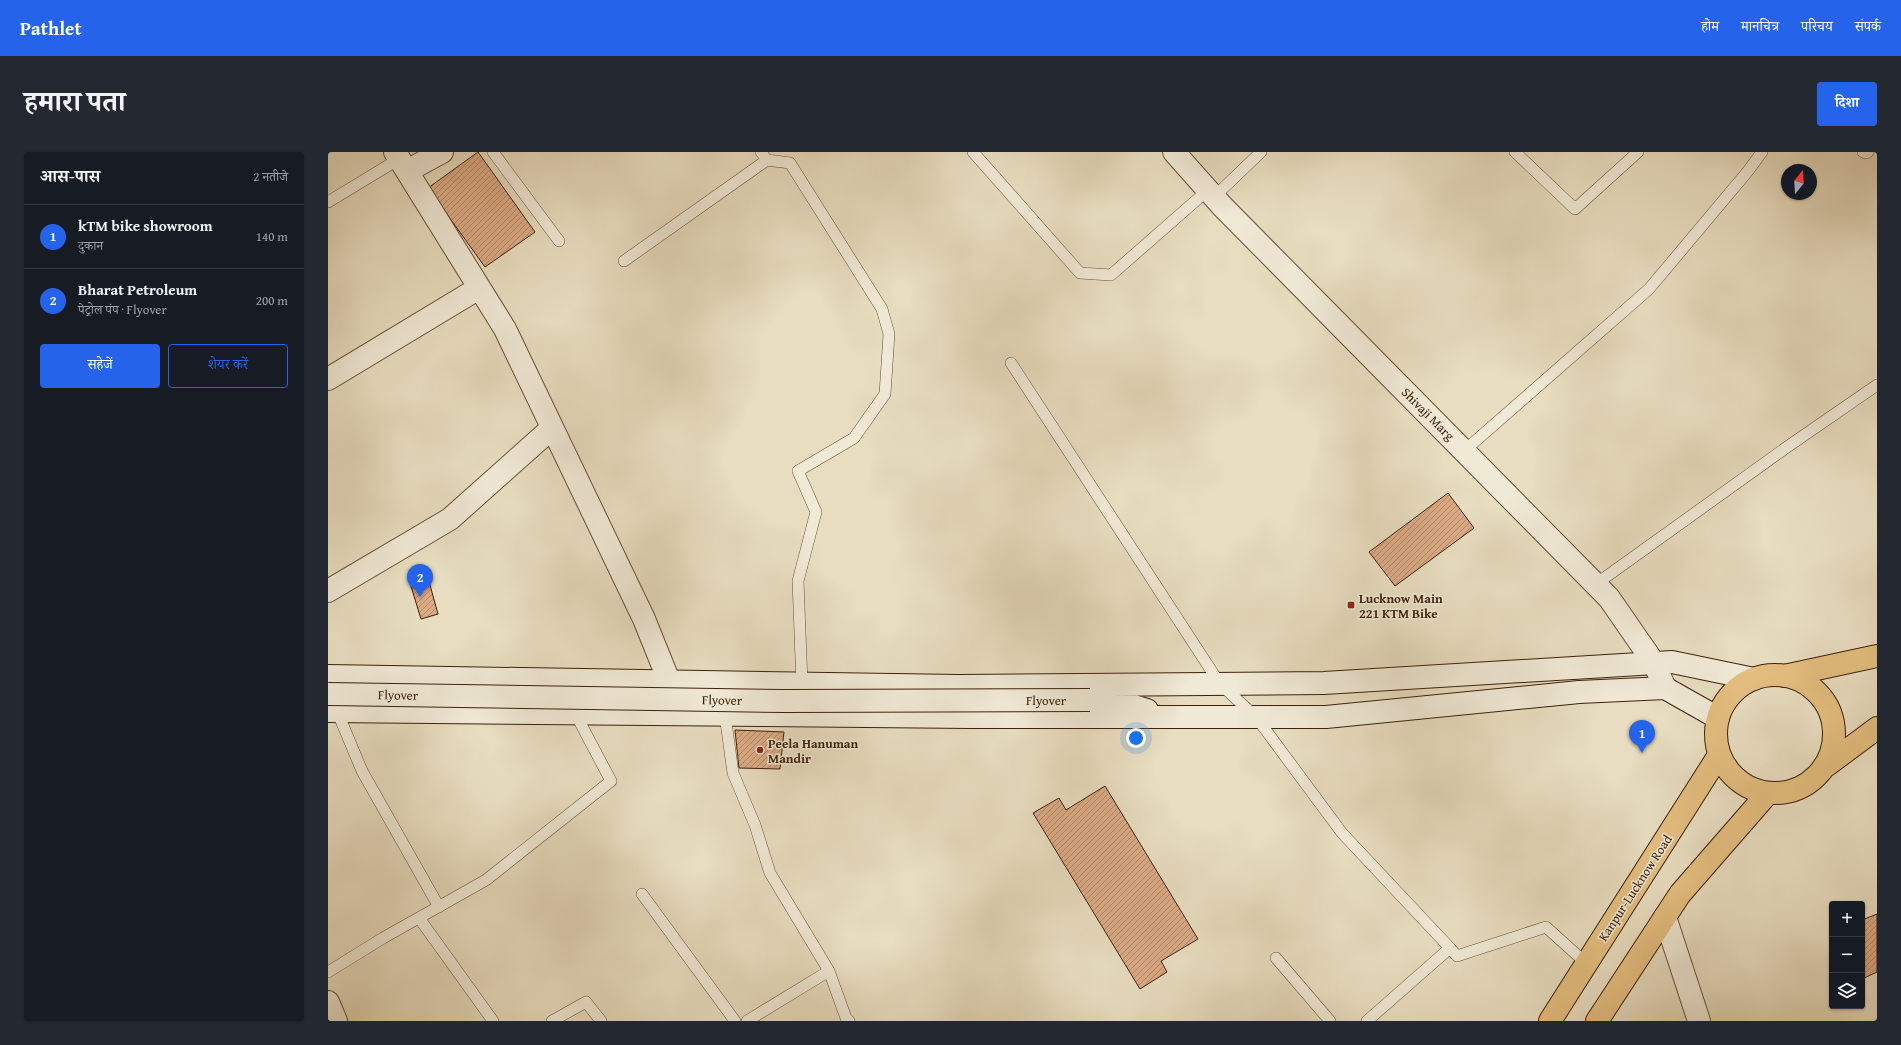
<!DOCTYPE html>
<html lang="hi">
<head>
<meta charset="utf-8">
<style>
	body { margin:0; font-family:"Gentium Book Plus","Noto Serif Devanagari",serif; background:#242831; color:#f1f3f6 }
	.controls { position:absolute; right:12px; bottom:12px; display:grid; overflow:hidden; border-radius:4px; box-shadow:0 1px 3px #0004 }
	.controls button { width:36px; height:36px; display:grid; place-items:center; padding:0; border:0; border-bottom:1px solid #363941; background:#171b24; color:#f1f3f6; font:20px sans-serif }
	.compass { position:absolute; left:1453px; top:12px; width:36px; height:36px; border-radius:50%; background:#171b24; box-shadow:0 1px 3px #0004; rotate:18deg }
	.you { position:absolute; left:808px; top:586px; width:14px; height:14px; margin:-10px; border:3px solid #fff; border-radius:50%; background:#1a73e8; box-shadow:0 0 0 6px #1a73e833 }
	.badge { display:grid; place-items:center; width:26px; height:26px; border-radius:50%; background:#2563eb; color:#fff; font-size:13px; font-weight:700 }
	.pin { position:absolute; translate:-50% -33px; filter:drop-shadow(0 1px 2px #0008) }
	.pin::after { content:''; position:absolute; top:21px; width:14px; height:12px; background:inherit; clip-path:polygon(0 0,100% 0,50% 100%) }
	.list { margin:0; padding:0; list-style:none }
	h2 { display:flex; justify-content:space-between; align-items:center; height:52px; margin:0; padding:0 16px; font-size:17px }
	h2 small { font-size:13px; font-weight:400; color:#9ea1a6 }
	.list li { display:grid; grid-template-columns:26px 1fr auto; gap:12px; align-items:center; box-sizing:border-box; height:64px; padding:0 16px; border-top:1px solid #363941 }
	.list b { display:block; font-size:15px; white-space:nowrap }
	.list p { margin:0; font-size:13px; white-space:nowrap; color:#9ea1a6 }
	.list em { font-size:13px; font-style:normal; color:#9ea1a6 }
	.actions { display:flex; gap:8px; padding:12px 16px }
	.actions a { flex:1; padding:9px 0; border:1px solid #2563eb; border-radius:4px; text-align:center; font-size:14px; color:#2563eb }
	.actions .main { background:#2563eb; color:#fff }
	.icon { flex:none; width:22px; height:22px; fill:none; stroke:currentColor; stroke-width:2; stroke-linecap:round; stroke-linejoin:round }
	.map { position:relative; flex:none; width:1549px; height:869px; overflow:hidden; border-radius:4px }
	header { display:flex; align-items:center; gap:24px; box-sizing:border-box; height:56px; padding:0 20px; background:#2563eb; color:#fff }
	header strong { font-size:19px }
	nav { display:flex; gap:22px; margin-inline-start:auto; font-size:14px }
	.intro { display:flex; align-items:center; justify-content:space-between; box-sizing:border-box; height:96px; padding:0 24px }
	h1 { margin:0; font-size:28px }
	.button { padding:10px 18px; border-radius:4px; background:#2563eb; color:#fff; font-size:14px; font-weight:700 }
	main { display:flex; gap:24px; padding:0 24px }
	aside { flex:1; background:#171b24; border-radius:4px; box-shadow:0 1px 3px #0004 }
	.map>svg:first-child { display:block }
</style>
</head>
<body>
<header>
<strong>Pathlet</strong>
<nav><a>होम</a><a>मानचित्र</a><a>परिचय</a><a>संपर्क</a></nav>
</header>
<div class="intro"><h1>हमारा पता</h1><a class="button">दिशा</a></div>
<main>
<aside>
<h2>आस-पास<small>2 नतीजे</small></h2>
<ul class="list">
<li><span class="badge">1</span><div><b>kTM bike showroom</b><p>दुकान</p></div><em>140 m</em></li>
<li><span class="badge">2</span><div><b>Bharat Petroleum</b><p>पेट्रोल पंप · Flyover</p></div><em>200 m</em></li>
</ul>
<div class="actions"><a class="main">सहेजें</a><a>शेयर करें</a></div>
</aside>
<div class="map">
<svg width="1549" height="869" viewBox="0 0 1549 869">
	<defs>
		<pattern id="building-hatch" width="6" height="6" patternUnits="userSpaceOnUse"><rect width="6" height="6" fill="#dcab86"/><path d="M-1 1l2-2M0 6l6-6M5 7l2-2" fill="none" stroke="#b48b6c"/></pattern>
	</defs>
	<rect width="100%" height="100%" fill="#e8ddc0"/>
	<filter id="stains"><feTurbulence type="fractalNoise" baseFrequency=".005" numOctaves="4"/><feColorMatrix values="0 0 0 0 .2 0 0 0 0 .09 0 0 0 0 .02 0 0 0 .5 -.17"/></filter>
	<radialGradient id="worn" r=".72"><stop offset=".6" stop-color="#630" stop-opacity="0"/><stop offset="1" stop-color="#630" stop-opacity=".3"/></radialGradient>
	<path fill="url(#building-hatch)" stroke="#3d2107" d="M150,0L207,80L157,115L100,36Z
		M1120,341L1146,376L1067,434L1041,400Z
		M100,426L110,462L93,467L82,431Z
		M407,578L456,580L452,617L411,616Z
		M777,634L870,787L833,809L839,820L812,837L705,661L731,646L738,658Z
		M1549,762V820L1534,827V768Z"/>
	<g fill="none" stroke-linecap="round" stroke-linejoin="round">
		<defs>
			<path id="service" d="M165,0L231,89
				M433,0L439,8L462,11L554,157L561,182L557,242L526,286L470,319L488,360L470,429L474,532
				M645,0L752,121L783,123L880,38
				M1187,0L1247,57L1310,0
				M1535,0L1538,1L1540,0
				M886,45L933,0
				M0,50L71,7
				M296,109L439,8
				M683,211L892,532L928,565L1014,681L1122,796L1129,804L1218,775L1259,812
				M1136,299L1321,137L1420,19L1434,0
				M1268,432L1459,295L1549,233
				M9,559L34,619L111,755
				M397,563L405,621L427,673L442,721L501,819L518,866L521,869
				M314,742L407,869
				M91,766L165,869
				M948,806L1002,869
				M0,820L55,786L158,728L283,629L247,561
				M224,869L258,850L273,869
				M419,869L501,819
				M1039,869L1122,796"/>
			<path id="minor" d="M67,0L177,177L316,467L341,529L342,547
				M79,19L114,0
				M0,227L151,136
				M0,439L122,367L224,276
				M1337,765L1371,869
				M0,850L8,869"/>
			<path id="tertiary" d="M846,0L894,54L1281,446L1326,511L1337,536"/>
			<path id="secondary" d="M0,524L631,534L996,531L1344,510L1426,527
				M762,548L789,549L819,558
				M0,559L643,565H998L1251,540L1337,536L1390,566"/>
			<path id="primary" d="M1388 582a59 59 0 1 1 118 0a59 59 0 1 1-118 0Z
				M1456,524L1549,504
				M1498,614L1549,576
				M1222,869L1391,603
				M1269,869L1352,742L1440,641"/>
		</defs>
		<use href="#service" stroke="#685035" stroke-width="12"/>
		<use href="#minor" stroke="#685035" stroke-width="24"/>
		<use href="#tertiary" stroke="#685035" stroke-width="24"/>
		<use href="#secondary" stroke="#3d2107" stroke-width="24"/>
		<use href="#primary" stroke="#3d2107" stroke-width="24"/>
		<use href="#service" stroke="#f0e9d6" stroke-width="11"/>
		<use href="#minor" stroke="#f0e9d6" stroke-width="22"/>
		<use href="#tertiary" stroke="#f0e9d6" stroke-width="22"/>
		<use href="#secondary" stroke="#f0e9d6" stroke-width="22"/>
		<use href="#primary" stroke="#e4be80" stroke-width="22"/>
		<defs>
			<path id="secondary-bridge" d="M0,542L456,549L762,548"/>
		</defs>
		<use href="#secondary-bridge" stroke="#3d2107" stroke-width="24" stroke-linecap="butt"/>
		<use href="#secondary-bridge" stroke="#f0e9d6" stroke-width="22"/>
	</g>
	<g fill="#8f2418" stroke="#f0e9d6" stroke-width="1.5">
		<rect x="1019" y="449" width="8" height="8" rx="2"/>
		<circle cx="432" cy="598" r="4"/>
	</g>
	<g text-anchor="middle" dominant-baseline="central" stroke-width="3" stroke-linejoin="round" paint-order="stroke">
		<g font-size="13" fill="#3d2107" stroke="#f0e9d6">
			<text transform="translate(1100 262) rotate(45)">Shivaji Marg</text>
			<text transform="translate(70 543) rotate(1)">Flyover</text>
			<text transform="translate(394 548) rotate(1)">Flyover</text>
			<text x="718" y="548">Flyover</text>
			<text transform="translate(1307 736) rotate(-57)">Kanpur-Lucknow Road</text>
		</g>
		<g font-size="13" font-weight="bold" fill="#3d2107" stroke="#f0e9d6" text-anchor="start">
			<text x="1031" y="446">Lucknow Main<tspan x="1031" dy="15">221 KTM Bike</tspan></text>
			<text x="440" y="591">Peela Hanuman<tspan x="440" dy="15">Mandir</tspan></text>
		</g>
	</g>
	<rect width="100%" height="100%" filter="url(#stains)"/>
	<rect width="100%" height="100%" fill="url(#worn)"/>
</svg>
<div class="controls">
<button>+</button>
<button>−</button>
<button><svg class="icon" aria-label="layers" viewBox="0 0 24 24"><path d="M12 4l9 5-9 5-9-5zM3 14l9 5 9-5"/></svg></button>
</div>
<svg class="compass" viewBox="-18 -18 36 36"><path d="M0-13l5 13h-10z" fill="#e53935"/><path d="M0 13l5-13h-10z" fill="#9ea1a6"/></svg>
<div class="you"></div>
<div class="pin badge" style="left:1314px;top:601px">1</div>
<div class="pin badge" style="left:92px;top:445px">2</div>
</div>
</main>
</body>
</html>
